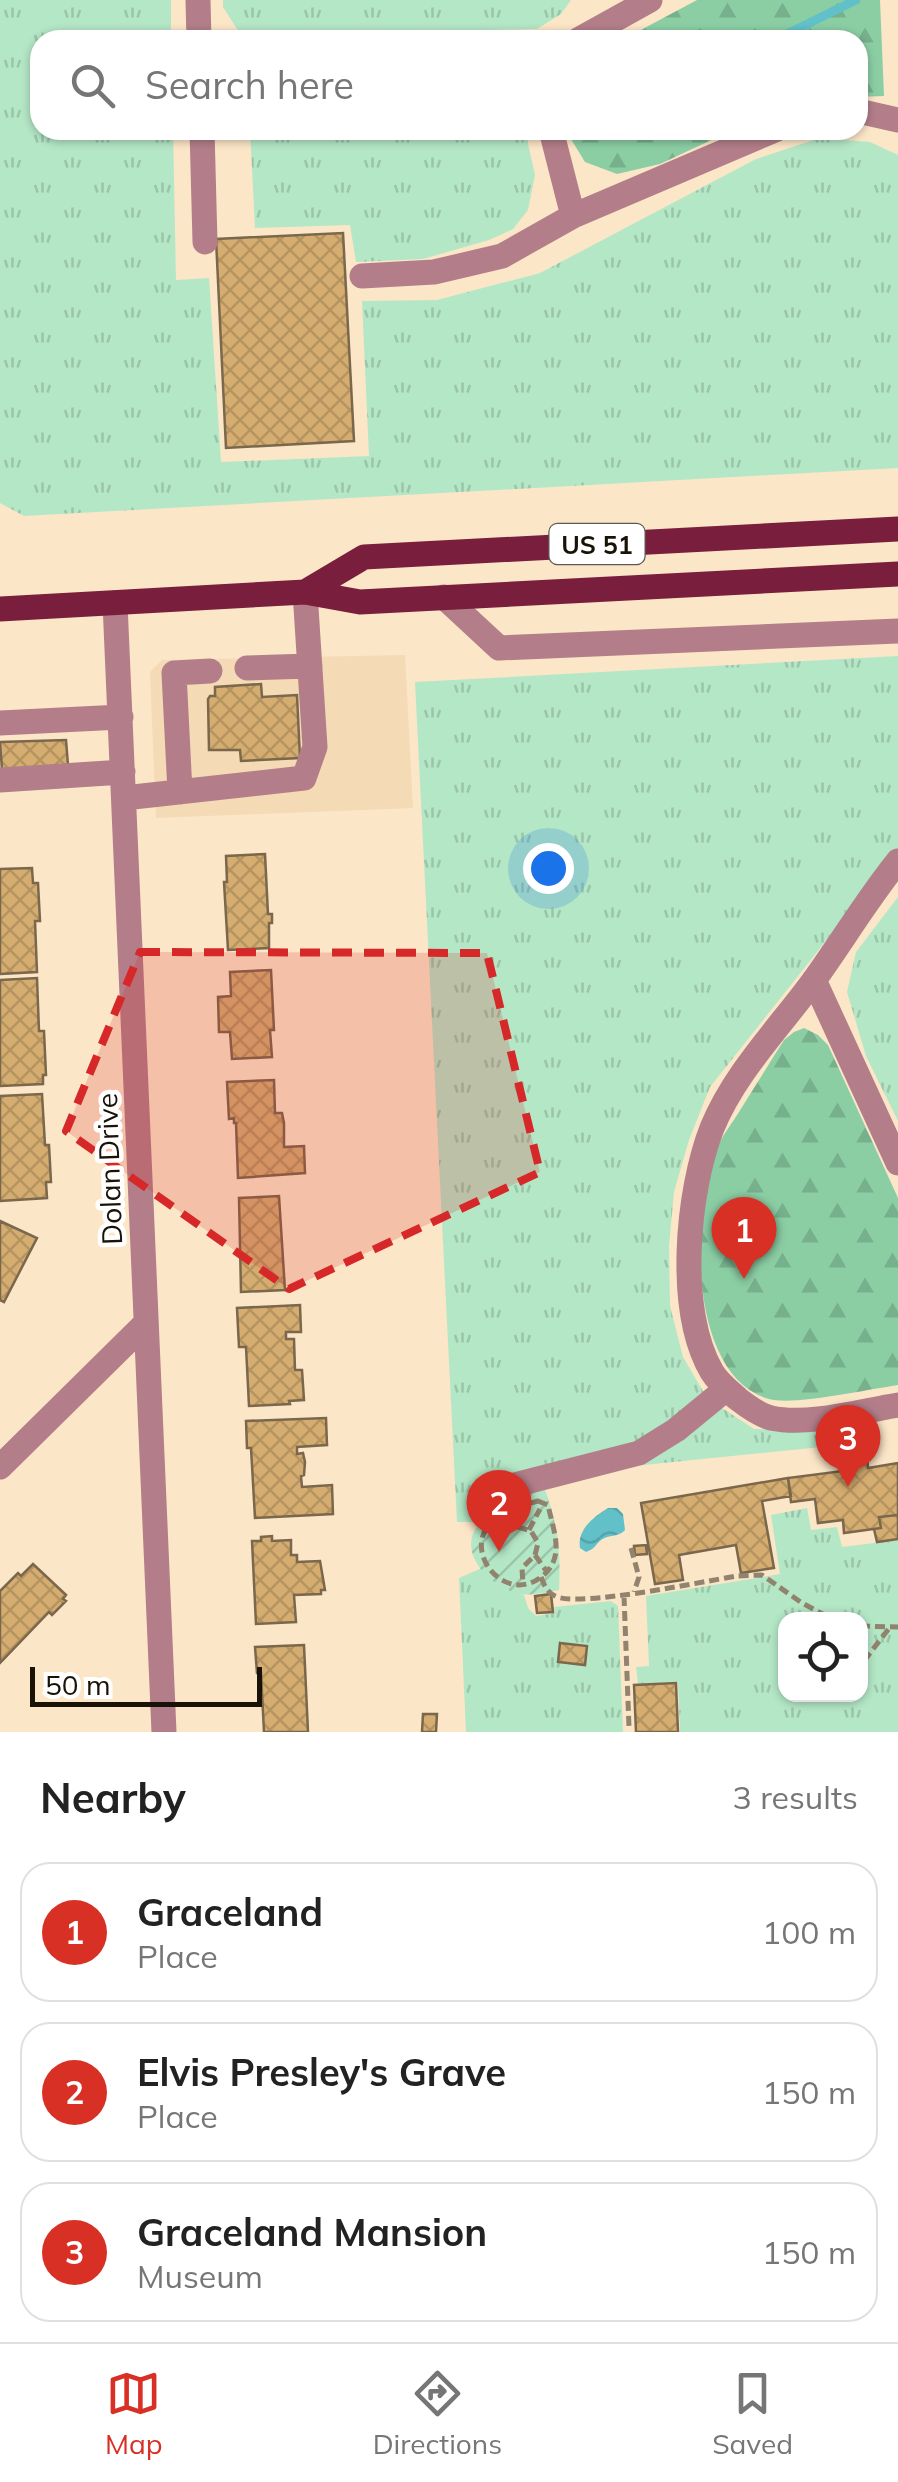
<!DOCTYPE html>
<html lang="en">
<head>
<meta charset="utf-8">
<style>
	body { margin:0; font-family:Mulish,sans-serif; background:#f6f6f6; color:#222 }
	.controls { position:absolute; right:30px; bottom:30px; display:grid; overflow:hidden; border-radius:20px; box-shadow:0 2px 8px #0004 }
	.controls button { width:90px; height:90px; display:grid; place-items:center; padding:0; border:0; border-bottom:2px solid #e0e0e0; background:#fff; color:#222; font:50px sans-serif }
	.scale { position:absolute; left:30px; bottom:25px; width:232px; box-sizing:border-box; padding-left:10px; border:5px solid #191207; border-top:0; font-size:28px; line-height:35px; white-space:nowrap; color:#191207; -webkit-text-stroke:8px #fff; paint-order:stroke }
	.you { position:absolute; left:548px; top:868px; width:35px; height:35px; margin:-25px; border:8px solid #fff; border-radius:50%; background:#1a73e8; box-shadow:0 0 0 15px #1a73e833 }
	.badge { display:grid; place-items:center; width:65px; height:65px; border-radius:50%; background:#d93025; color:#fff; font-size:32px; font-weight:700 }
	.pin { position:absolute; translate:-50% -82px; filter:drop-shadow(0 2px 5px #0008) }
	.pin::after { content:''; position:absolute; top:52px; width:35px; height:30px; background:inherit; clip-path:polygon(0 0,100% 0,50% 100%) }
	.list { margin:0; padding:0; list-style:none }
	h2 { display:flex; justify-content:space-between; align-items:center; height:130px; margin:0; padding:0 40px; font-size:42px }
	h2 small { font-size:32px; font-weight:400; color:#767676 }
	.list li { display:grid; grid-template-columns:65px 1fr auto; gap:30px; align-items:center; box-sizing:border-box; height:140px; margin:0 20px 20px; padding:0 20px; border:2px solid #e0e0e0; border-radius:30px }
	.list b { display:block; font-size:38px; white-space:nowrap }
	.list p { margin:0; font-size:32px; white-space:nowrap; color:#767676 }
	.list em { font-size:32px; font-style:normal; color:#767676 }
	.icon { flex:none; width:55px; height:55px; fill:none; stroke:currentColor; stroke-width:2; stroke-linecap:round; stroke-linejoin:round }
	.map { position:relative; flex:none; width:898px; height:1732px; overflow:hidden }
	.search { position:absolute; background:#fff; box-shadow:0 2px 8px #0004; left:30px; right:30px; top:30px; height:110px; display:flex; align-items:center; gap:25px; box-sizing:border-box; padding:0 35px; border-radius:30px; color:#767676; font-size:38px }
	.sheet { height:610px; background:#fff }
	nav { display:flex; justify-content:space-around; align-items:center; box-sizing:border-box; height:140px; border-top:2px solid #e0e0e0; background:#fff; font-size:28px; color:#767676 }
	nav a { display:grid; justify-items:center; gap:5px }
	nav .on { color:#d93025 }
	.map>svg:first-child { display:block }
</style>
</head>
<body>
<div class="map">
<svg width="898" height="1732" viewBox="0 0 898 1732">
	<defs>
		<pattern id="grass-tufts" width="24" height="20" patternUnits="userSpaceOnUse" patternTransform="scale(2.5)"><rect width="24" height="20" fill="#b4e7c6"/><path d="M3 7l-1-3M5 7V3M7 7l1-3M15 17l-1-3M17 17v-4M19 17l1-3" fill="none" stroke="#9ac5a9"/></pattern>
		<pattern id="forest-firs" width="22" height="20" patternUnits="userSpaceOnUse" patternTransform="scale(2.5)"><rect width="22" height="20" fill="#8bcea4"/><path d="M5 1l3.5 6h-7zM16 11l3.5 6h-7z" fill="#77b08c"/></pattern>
		<pattern id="garden-furrows" width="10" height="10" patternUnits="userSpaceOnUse" patternTransform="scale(2.5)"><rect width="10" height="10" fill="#b4e7c6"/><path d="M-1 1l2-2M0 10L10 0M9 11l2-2" fill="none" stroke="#9ac5a9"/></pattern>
		<pattern id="water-waves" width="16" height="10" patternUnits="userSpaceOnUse" patternTransform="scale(2.5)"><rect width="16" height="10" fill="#62c1c8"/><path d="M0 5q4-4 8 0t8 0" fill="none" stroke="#54a5aa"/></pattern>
		<pattern id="building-cross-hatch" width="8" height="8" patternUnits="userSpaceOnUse" patternTransform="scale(2.5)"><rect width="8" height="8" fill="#d5ad71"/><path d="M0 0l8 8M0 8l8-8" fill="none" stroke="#b69460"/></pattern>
	</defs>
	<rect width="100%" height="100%" fill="#fce6c8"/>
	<path fill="#f4dab5" d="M405,655L413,808L156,818L150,672L162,660Z"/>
	<path fill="url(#grass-tufts)" fill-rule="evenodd" d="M0,0H171V40H40V130H173L176,280L209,278L221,462L369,456L362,301L437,300L540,273L756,159L820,138L870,142L898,155V468L24,516L0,503Z
		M223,0H571L561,14L537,29L262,34L239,32L223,7Z
		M250,130H525L535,175L528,210L513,229L489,240L423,259L356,262L350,225L255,228Z
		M898,656V850L710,1087L689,1140L674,1192L669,1246L670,1306L683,1357L707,1398L754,1429L819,1430L822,1447L505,1479L492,1489L476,1522H457L415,682Z
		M898,897V1121L866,1056L847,992L856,952Z
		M807,1508L811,1530L837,1527L842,1547L898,1540V1732H680L678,1682L638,1684L636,1667L649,1666L646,1596L780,1574L771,1515ZM786,1620H860V1694H786Z
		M482,1568C493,1585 505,1589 524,1595L528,1608L536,1616L555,1613L554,1607L611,1601L618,1606L623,1732H466L459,1578Z"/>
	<path fill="url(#forest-firs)" d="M697,0H880L884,96L858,97V40H622Z
		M733,130L660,164L617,174L585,162L566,131Z
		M804,1028L818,1035L828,1045L898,1198V1385C870,1389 793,1406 769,1399C686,1376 690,1206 719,1144C724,1133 733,1122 739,1112C754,1088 769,1064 784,1040L794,1032Z"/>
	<path fill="url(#garden-furrows)" d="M544,1487C558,1524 561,1551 559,1590C546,1592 532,1596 520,1594C492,1588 457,1555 477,1526C488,1509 526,1496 544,1487Z"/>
	<path fill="url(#water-waves)" d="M608,1508H617L623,1514L625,1530C618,1538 609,1534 601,1540C595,1545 595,1549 586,1552L580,1548C577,1529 594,1517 608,1508Z"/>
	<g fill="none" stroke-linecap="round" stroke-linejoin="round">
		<path stroke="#62c1c8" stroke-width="9" d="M775,40L856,0"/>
	</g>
	<path fill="url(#building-cross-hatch)" stroke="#7a674c" stroke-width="2.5" d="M343,233L354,441L226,448L216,239Z
		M261,684L262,697L297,695L300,758L241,761L240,750H209L208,699L210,696H215V687Z
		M66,740L68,765L2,770L0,742Z
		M265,854L268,914H272V923H269V948L228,950L224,882H227L226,856Z
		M32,868L33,883H38L40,921H35L37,972L0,974V869Z
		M271,970L274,1030H270L272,1057L232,1059L230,1032H219L218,997L231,996L230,972Z
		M37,978L39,1031H44L46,1075H43V1084L0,1086V980Z
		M274,1080L275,1113H282L284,1123V1147L304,1146L305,1173L238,1178L236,1123H234V1118L229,1119L227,1082Z
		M42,1094L45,1145H49L51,1182H46L47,1198L0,1201V1096Z
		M279,1196L285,1290L241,1292L239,1198Z
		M0,1221L37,1238L4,1302L0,1300Z
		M300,1305L301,1332H286V1339H294L295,1370H302L304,1400L289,1401L290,1404L249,1406L246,1347H239L237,1308Z
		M326,1418L327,1445L297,1447V1454L303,1453L305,1462L304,1475L301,1476L302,1487L332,1485L333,1514L255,1518L251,1448H247L246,1421Z
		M867,1454L868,1468L898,1463V1515L879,1517L881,1528L844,1533L843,1520L818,1523L815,1499L791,1502L788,1478L843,1471L840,1458Z
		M788,1478L791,1496L762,1501L774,1568L741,1573L736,1545L679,1555L683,1580L655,1584L641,1503Z
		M898,1515V1539L877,1542L874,1529L881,1528L879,1517Z
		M272,1536V1541L291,1540V1555H297V1562L320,1561L325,1590H321V1594L294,1595L296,1622L256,1624L252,1541H261V1537Z
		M646,1545L647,1554L635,1555L634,1546Z
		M33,1564L66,1595L63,1599L66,1601L52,1615L49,1612L0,1663V1591L18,1573L21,1576Z
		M551,1594L553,1612L537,1613L535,1596Z
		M560,1643L587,1646L585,1665L558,1662Z
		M304,1645L308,1732H264L261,1673H257L255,1647Z
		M676,1683L678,1732H636L634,1685Z
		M423,1714H437L436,1732H422Z"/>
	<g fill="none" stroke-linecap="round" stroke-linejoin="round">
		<path stroke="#92836e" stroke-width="5" stroke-dasharray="10 5" stroke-linecap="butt" d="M538,1501L548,1505C551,1520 557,1536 556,1551C555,1561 550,1571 541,1577C504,1606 458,1548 495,1519C507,1509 524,1505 538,1501Z
			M510,1514L518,1527L531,1531L538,1543L535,1555L522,1568L523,1585
			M529,1530L540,1509
			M631,1548L639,1577L634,1592
			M535,1555L547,1572
			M541,1577C544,1585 547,1592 555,1596C577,1608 705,1581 737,1576L762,1575L802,1603L834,1620
			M624,1596L629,1727
			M860,1626L898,1627
			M864,1661L890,1627"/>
		<path stroke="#b37e89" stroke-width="25" d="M198,0L199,40
			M578,40L650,0
			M858,111L898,120
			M202,130L205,242
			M551,130L573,216
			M362,276L434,272L502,256L573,216L775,130
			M444,597L499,648L898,631
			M115,603L164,1732
			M247,668L310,666
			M0,723L121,717
			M0,780L123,772
			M180,792L174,673L210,671
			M124,798L304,778L315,747L305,592
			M898,861C868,898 843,940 815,979C780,1027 735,1072 712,1128C687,1192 676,1311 712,1372C718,1382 729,1391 738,1399C747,1406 759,1415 771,1418C809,1426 860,1411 898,1405
			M814,980L898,1163
			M0,1467L146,1323
			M511,1486L639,1453L676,1430L726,1389"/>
		<path stroke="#7a1e3d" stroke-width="25" d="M305,592L364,557L898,529
			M0,609L305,592L360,602L898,574"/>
	</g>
	<path fill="#d62828" fill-opacity="0.2" stroke="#d62828" stroke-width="8" stroke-dasharray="20 12" stroke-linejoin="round" d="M140,952L487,953L540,1172L289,1289L66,1131Z"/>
	<g text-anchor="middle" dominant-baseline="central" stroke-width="9" stroke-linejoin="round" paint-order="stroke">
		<rect fill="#fff" stroke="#5e5951" stroke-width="2.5" x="549.5" y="524" width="95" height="40" rx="8"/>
		<g font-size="25" font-weight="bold" fill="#191207">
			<text x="597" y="544">US 51</text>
		</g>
		<g font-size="28" fill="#191207" stroke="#fff">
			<text transform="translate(109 1169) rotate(-92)">Dolan Drive</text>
		</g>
	</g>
</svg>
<div class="controls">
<button><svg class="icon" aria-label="locate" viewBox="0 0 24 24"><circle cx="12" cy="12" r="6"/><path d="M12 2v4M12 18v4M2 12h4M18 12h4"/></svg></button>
</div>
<div class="scale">50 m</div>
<div class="you"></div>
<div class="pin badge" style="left:744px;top:1279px">1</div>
<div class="pin badge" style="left:499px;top:1552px">2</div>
<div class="pin badge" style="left:848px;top:1487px">3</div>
<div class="search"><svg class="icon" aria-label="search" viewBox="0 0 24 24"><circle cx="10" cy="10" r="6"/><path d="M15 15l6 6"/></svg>Search here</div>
</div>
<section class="sheet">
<h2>Nearby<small>3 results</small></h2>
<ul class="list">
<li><span class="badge">1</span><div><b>Graceland</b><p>Place</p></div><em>100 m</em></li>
<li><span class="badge">2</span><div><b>Elvis Presley's Grave</b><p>Place</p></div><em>150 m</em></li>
<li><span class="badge">3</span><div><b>Graceland Mansion</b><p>Museum</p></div><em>150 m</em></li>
</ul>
</section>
<nav>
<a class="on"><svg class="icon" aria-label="map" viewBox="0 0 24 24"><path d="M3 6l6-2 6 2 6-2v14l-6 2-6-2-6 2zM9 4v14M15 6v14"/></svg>Map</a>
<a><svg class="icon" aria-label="directions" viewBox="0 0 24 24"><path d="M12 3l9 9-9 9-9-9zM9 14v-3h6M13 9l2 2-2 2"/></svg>Directions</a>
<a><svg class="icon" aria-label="saved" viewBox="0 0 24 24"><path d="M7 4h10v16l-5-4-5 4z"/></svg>Saved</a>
</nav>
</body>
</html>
